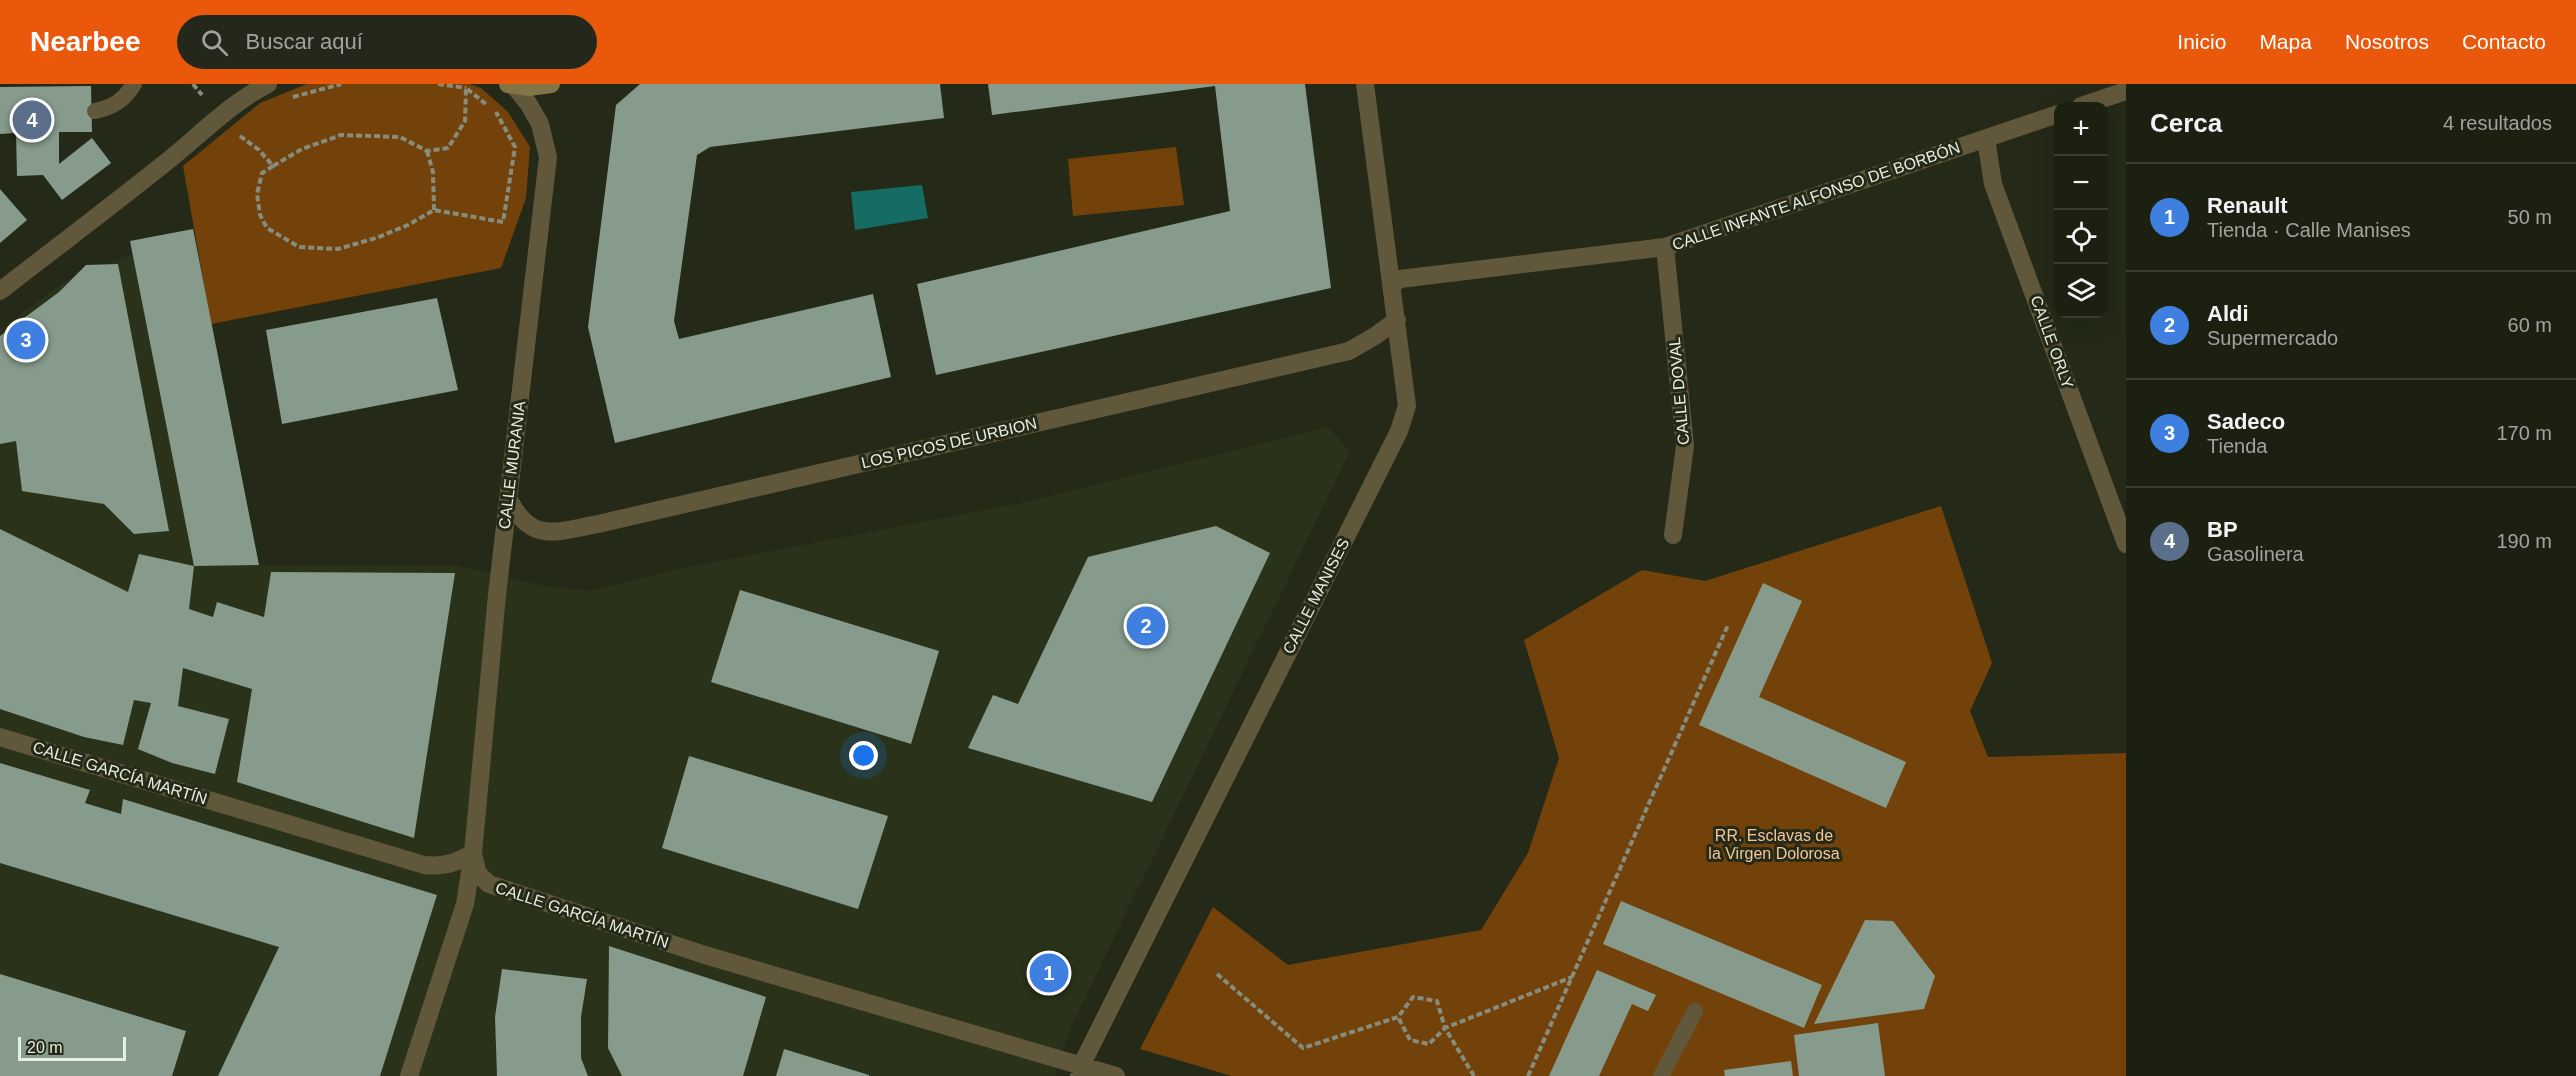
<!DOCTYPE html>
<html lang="es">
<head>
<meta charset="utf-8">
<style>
	body { margin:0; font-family:Helvetica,sans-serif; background:#24281a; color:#f1f3f6 }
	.controls { position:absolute; right:18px; top:18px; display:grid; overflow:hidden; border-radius:12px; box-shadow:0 6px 24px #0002 }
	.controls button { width:54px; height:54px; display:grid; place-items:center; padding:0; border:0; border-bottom:2px solid #393e31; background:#1b2011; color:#f1f3f6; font:30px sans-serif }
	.scale { position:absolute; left:18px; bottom:15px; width:108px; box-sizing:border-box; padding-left:6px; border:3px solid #e8ede1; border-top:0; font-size:16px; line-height:21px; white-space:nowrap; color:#e8ede1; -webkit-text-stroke:4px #242a17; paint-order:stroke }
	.you { position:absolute; left:864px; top:672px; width:21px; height:21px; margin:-15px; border:4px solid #fff; border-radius:50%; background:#1a73e8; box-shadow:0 0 0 9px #1a73e833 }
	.badge { display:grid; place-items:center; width:39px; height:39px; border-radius:50%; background:#ea580c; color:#fff; font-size:20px; font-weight:700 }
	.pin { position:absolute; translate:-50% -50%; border:3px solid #fff; box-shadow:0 2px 6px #0006 }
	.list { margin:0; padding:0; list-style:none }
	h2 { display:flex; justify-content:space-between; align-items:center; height:78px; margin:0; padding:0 24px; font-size:26px }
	h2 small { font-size:20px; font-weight:400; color:#a0a39f }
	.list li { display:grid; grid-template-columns:39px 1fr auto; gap:18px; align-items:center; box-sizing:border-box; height:108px; padding:0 24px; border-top:2px solid #393e31 }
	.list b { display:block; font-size:22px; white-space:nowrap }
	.list p { margin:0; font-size:20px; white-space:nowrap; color:#a0a39f }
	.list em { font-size:20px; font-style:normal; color:#a0a39f }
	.icon { flex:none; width:33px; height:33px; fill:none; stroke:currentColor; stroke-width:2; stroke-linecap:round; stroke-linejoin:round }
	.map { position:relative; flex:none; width:2126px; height:992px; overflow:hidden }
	header { display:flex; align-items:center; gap:36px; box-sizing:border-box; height:84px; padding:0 30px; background:#ea580c; color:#fff }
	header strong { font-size:28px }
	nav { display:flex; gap:33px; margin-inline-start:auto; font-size:21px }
	.search { width:420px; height:54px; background:#24281a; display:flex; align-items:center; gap:15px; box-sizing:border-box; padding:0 21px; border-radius:33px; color:#a0a39f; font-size:22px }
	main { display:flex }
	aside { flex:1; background:#1b2011 }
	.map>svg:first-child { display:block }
</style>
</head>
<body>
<header>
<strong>Nearbee</strong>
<div class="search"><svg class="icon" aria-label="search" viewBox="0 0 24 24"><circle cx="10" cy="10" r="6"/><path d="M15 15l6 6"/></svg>Buscar aquí</div>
<nav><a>Inicio</a><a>Mapa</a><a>Nosotros</a><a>Contacto</a></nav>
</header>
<main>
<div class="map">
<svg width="2126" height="992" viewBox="0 0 2126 992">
	<rect width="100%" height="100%" fill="#242a17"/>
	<path fill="#2a3219" d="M193,145L259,481L457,482L550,503L591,507L683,484L1026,418L1328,343L1350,367L1070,945L1055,992H0V245L64,198Z"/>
	<path fill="#73420a" d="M307,0H469L481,4L508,28L530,63L526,114L501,184L211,240L183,82L260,19Z
		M1176,63L1184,121L1073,132L1068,75Z
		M1941,422L1992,579L1970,627L1988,673L2126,669V992H1232L1140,965L1213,823L1288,881L1481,846L1528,769L1559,674L1524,556L1642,486L1705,497Z"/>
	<path fill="#156c63" d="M922,101L928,134L855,146L851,108Z"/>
	<path fill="#869b8b" d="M640,0H940L944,34L710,63L697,71L674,237L679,255L873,210L891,293L615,359L588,243L616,21Z
		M988,0H1305L1331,204L936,291L917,200L1230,127L1215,2L992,31Z
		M91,2L92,48H59V80L92,54L111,79L62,116L43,91L17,92L16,49L0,50V3Z
		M0,105L27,136L0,159Z
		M193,145L259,481L194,482L130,157Z
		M118,180L169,447L134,450L104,420L22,407L16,357L0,360V252L59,208L86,181Z
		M437,214L458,306L282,340L266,246Z
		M1216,442L1270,469L1152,718L968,664L993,611L1018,620L1088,473Z
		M0,445L128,508L139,470L194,482L189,525L213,533L217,518L264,533L271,488L455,489L414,754L237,698L252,605L183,584L178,622L229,635L215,690L172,679L138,665L151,619L134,616L123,661L84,653L0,625Z
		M1763,499L1802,517L1759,613L1906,678L1886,724L1699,641Z
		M740,506L939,567L911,660L711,598Z
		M689,672L888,732L858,825L662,764Z
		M0,679L90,706L85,719L121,730L123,715L437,811L380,992H218L279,863L0,779Z
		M1621,817L1822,901L1804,944L1603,860Z
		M1865,836L1893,837L1935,892L1924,925L1814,940Z
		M609,862L766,913L743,992H622L608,964Z
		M502,885L587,895L581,933V974L588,992H497L495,933Z
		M1597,886L1656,911L1648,927L1632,920L1599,992H1549Z
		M0,890L186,947L172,992H0Z
		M1878,939L1885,992H1799L1794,951Z
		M784,965L869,991V992H776Z
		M1791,977L1793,992H1725L1724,986Z"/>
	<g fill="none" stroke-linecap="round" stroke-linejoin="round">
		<path stroke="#878d7d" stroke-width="4" stroke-dasharray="6 3" stroke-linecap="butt" d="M193,0L202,11
			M438,0L466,4
			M293,13L341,0
			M240,52L259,66L273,82L302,65L341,51L400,53L427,67L448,64L465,37L466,4L487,21
			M427,67L433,88L434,126
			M273,82L262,89L257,110L260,131L267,144L299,163L338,165L376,154L408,141L434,126L503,138L515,63L496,28
			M1217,890L1303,964L1398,933L1413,913L1437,917L1445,944L1429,960L1410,956L1398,933
			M1474,992L1445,944L1572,893
			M1528,992L1728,541"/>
		<path stroke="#61583c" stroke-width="16" d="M95,27C114,23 124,16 134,0
			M1661,992L1695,927"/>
		<path stroke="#61583c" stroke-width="18" d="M2081,22L2126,7
			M1986,55L1993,100L2126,460
			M1665,163L1685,362L1673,451
			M1392,201L1400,195L1665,163L2058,30
			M0,207C57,163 114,120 170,75C202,49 231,19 268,0
			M508,414C531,460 555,448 598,440L1349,267L1375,252L1397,236
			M0,653L424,781C444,783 456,779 473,769
			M474,774L478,790L489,800L705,871L1116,992
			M409,992L465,820L473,769L497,511L548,73L540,40L528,19L514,2
			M1079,992L1081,982L1399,347L1407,322L1365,0"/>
		<path stroke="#827445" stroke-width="18" d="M508,0L529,3L551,0"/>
	</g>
	<g text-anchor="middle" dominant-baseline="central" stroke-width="6" stroke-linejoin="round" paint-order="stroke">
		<g font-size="16" fill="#e8ede1" stroke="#242a17">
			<text transform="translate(1816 112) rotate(-19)">CALLE INFANTE ALFONSO DE BORBÓN</text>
			<text transform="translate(2052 258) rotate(70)">CALLE ORLY</text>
			<text transform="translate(1679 307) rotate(-95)">CALLE DOVAL</text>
			<text transform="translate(949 359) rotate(-13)">LOS PICOS DE URBION</text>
			<text transform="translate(512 381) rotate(-83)">CALLE MURANIA</text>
			<text transform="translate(1316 512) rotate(-63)">CALLE MANISES</text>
			<text transform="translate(120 689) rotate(17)">CALLE GARCÍA MARTÍN</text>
			<text transform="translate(582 831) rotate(18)">CALLE GARCÍA MARTÍN</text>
		</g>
		<g font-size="16" fill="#f4c49b" stroke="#242a17">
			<text x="1774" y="751">RR. Esclavas de<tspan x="1774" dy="18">la Virgen Dolorosa</tspan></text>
		</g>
	</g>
</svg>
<div class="controls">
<button>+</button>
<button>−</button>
<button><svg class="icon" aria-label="locate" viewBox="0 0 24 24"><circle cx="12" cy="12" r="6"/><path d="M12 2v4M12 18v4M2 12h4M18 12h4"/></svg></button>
<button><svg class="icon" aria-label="layers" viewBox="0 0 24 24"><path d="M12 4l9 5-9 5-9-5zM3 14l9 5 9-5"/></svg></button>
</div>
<div class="scale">20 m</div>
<div class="you"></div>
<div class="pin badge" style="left:1049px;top:889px;background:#3f7fe0">1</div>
<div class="pin badge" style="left:1146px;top:542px;background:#3f7fe0">2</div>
<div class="pin badge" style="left:26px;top:256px;background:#3f7fe0">3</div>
<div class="pin badge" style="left:32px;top:36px;background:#5c6f8a">4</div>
</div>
<aside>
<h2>Cerca<small>4 resultados</small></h2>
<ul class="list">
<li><span class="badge" style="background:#3f7fe0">1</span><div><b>Renault</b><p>Tienda · Calle Manises</p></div><em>50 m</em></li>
<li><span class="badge" style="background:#3f7fe0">2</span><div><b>Aldi</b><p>Supermercado</p></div><em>60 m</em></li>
<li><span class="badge" style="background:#3f7fe0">3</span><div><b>Sadeco</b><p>Tienda</p></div><em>170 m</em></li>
<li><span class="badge" style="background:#5c6f8a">4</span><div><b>BP</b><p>Gasolinera</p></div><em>190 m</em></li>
</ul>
</aside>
</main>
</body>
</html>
